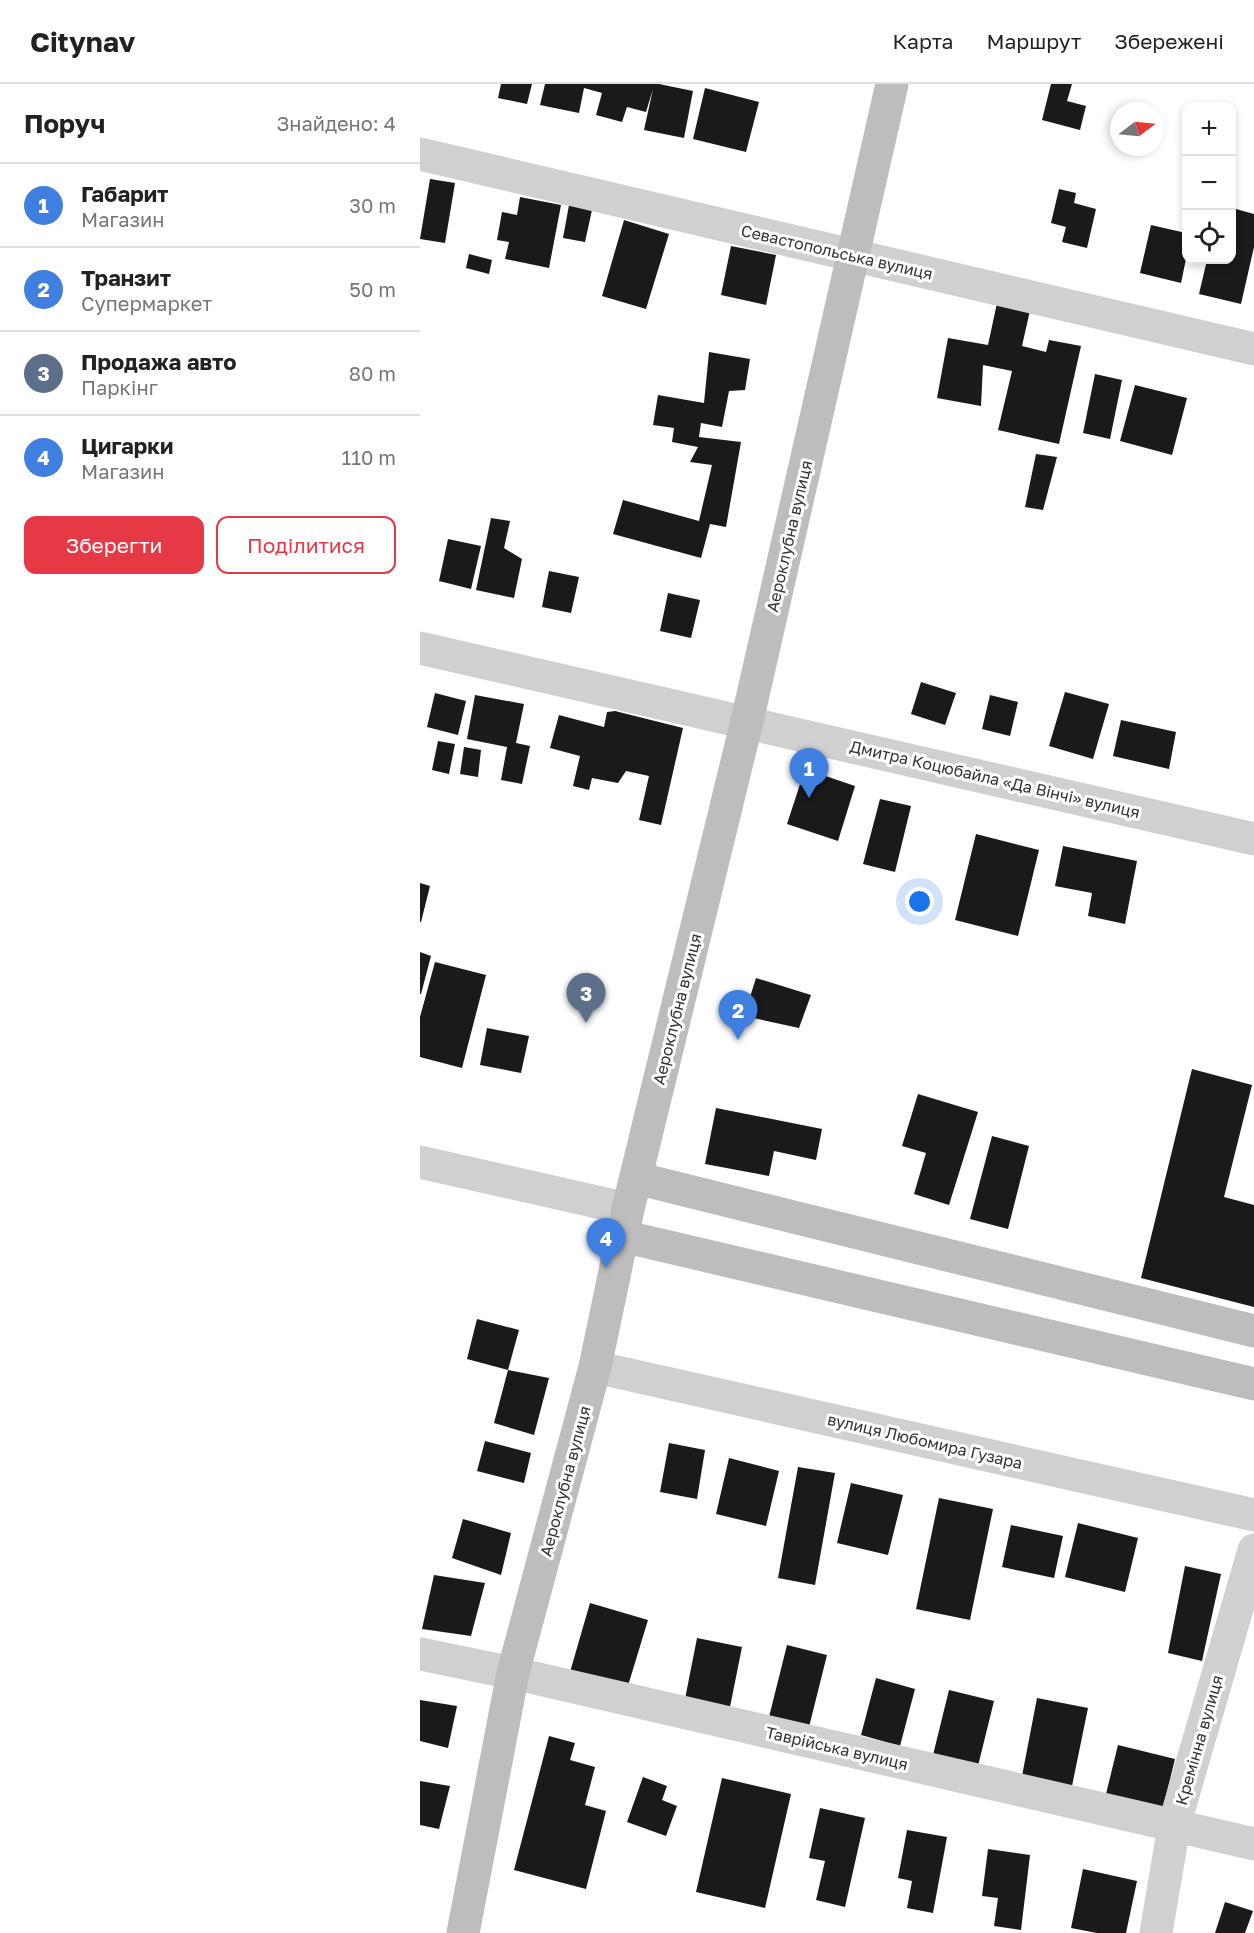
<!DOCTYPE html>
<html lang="uk">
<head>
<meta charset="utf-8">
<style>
	body { margin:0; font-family:"Golos Text",sans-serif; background:#f2f2f2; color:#222 }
	.controls { position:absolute; right:18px; top:18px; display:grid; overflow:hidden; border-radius:12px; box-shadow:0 3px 9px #0003 }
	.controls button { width:54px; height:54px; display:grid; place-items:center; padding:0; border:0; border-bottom:2px solid #e0e0e0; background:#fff; color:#222; font:30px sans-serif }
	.compass { position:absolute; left:690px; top:18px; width:54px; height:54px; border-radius:50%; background:#fff; box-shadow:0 3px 9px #0003; rotate:74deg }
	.you { position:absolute; left:500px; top:818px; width:21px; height:21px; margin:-15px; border:4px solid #fff; border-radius:50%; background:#1a73e8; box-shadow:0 0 0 9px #1a73e833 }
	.badge { display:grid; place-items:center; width:39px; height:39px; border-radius:50%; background:#e63946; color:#fff; font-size:20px; font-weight:700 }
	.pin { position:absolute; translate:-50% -50px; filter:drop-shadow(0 2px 3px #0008) }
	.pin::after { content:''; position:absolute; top:32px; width:21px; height:18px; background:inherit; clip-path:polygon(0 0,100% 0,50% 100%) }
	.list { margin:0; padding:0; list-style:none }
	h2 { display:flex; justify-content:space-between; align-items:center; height:78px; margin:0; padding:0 24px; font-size:26px }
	h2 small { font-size:20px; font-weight:400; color:#767676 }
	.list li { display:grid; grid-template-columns:39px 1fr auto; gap:18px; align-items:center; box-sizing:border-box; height:84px; padding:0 24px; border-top:2px solid #e0e0e0 }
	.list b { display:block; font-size:22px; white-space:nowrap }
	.list p { margin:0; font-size:20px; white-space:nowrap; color:#767676 }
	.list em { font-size:20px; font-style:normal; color:#767676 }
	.actions { display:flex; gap:12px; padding:18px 24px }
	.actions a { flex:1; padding:14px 0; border:2px solid #e63946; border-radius:12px; text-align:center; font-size:21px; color:#e63946 }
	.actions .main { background:#e63946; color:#fff }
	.icon { flex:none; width:33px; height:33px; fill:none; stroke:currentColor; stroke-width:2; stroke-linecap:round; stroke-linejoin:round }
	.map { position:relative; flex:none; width:834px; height:1849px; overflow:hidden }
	header { display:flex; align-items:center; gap:36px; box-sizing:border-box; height:84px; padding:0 30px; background:#fff; border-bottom:2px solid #e0e0e0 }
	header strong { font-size:28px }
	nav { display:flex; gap:33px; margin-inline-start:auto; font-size:21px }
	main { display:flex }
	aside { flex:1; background:#fff }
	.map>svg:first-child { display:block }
</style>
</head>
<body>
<header>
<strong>Citynav</strong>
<nav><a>Карта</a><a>Маршрут</a><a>Збережені</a></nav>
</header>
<main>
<aside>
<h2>Поруч<small>Знайдено: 4</small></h2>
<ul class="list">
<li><span class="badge" style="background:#3f7fe0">1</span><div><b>Габарит</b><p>Магазин</p></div><em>30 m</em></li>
<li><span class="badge" style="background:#3f7fe0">2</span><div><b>Транзит</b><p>Супермаркет</p></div><em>50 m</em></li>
<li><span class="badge" style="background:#5c6f8a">3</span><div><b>Продажа авто</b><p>Паркінг</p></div><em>80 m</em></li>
<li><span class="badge" style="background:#3f7fe0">4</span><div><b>Цигарки</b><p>Магазин</p></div><em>110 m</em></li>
</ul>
<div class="actions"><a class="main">Зберегти</a><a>Поділитися</a></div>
</aside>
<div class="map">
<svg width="834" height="1849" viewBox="0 0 834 1849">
	<rect width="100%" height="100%" fill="#fff"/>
	<path fill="#1a1a1a" d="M81,0H112L107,20L78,14Z
		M125,0H239L273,7L264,54L224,46L233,5L226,28L207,23L202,38L176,31L182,9L164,4L159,29L120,21Z
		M631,0H652L647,17L666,22L660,46L622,36Z
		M285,4L339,18L326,68L273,55Z
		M10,95L35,99L25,159L0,155Z
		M639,105L656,109L654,119L676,125L667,164L642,158L646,143L631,139Z
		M100,113L141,121L129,184L85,175L89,158L77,156L82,128L97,131Z
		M149,121L172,126L165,158L143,154Z
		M816,125L834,130V163L821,220L779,210L787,176H812V146Z
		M204,136L249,150L226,225L182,212Z
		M731,141L766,149V175L761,199L720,189Z
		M311,162L356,171L346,221L301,211Z
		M49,170L72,176L69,190L46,184Z
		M580,205L613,213L602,262L626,268L629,256L661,262L639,360L578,346L592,287L563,281L561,322L517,314L528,254L568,261Z
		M289,268L330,275L325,306L309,307L302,343L281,339L279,353L321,358L306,443L290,440L281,474L193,450L203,416L279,437L292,381L270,378L278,363L252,358L254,344L233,341L238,311L284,319Z
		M675,290L702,296L690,355L663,349Z
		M715,301L767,314L752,371L700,357Z
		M616,370L637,373L623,426L605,423Z
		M71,434L90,437L84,464L102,475L94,514L56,506Z
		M28,455L61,462L51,505L19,497Z
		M129,487L159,493L151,529L122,523Z
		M248,509L280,516L271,554L240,547Z
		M501,598L536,609L525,641L491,630Z
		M645,608L689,620L673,675L629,662Z
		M15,609L46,617L38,651L7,643Z
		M55,611L104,620L96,659L110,662L102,700L81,696L87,663L47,655Z
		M570,611L598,618L590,652L562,645Z
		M195,627L263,644L241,741L219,736L229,692L206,687L198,699L172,694L169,706L153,702L160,672L130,664L139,631L184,643L187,628Z
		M701,636L756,648L749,685L693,672Z
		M18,657L35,660L29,690L12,686Z
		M44,663L61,666L58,693L40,690Z
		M385,685L435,702L418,757L367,740Z
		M460,715L491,722L475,788L443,780Z
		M556,750L619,766L598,852L535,836Z
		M643,762L717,777L705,840L668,832L672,809L635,802Z
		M0,799L10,802L1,838H0Z
		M0,868L11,872L1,910H0Z
		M15,878L66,891L42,984L0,973V933Z
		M336,894L391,911L379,944L324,932Z
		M67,944L109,952L101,989L60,981Z
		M772,985L832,1001L804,1113L834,1121V1223L721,1194Z
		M498,1010L558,1028L529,1121L494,1110L506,1069L482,1062Z
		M296,1024L402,1045L396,1076L354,1067L349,1092L285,1080Z
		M572,1052L609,1062L588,1145L550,1135Z
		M57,1235L99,1246L88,1286L129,1294L114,1351L74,1339L88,1286L47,1275Z
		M65,1357L111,1369L104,1399L57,1387Z
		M249,1359L285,1366L277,1415L240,1408Z
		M309,1374L359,1387L346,1442L296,1430Z
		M378,1383L415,1389L395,1501L358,1494Z
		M431,1399L483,1411L468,1471L417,1459Z
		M519,1414L573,1425L550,1536L496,1525Z
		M43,1435L91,1449L81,1491L32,1474Z
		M658,1439L718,1454L705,1508L645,1493Z
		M591,1441L643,1452L634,1494L582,1483Z
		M765,1482L801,1490L782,1577L748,1569Z
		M14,1491L65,1499L51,1552L2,1545Z
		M170,1519L228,1536L207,1605L150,1588Z
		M277,1554L322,1563L310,1623L265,1615Z
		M367,1561L407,1571L389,1643L349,1633Z
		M456,1594L495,1605L480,1662L441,1651Z
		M529,1606L574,1617L558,1682L513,1671Z
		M617,1614L668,1624L652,1702L602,1692Z
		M0,1616L37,1622L28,1664L0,1657Z
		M129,1652L155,1659L150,1676L175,1683L165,1721L186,1727L166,1805L94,1786Z
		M698,1661L755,1675L742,1728L685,1714Z
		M223,1693L247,1702L242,1716L257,1722L246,1752L207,1738Z
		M302,1694L371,1710L345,1824L276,1808Z
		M0,1697L30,1702L19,1745L0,1741Z
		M400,1724L445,1734L425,1823L396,1816L405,1777L389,1774Z
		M487,1746L527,1753L513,1829L487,1824L492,1797L478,1794Z
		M568,1765L610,1771L601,1846L574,1842L578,1814L562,1812Z
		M663,1785L717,1797L706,1849H677L651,1844Z
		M805,1818L833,1827L825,1849H795Z"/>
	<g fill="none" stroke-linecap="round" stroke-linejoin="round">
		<path stroke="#d0d0d0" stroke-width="33" d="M0,70L834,265
			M0,564L834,755
			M0,1078L208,1125
			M175,1283L834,1431
			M0,1570L93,1589L834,1760
			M736,1849L754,1742L834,1466"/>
		<path stroke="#bdbdbd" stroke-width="33" d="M216,1094L834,1247
			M202,1152L834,1300
			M43,1849L93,1589L175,1283L208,1125L327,637L472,0"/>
	</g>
	<g text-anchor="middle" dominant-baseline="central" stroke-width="6" stroke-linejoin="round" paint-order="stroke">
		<g font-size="16" fill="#333" stroke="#fff">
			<text transform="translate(417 168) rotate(13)">Севастопольська вулиця</text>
			<text transform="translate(369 452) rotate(-77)">Аероклубна вулиця</text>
			<text transform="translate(575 695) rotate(13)">Дмитра Коцюбайла «Да Вінчі» вулиця</text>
			<text transform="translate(257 925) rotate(-76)">Аероклубна вулиця</text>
			<text transform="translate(505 1357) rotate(13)">вулиця Любомира Гузара</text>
			<text transform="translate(145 1397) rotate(-75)">Аероклубна вулиця</text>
			<text transform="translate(779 1656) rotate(-74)">Кремінна вулиця</text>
			<text transform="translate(417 1664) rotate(13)">Таврійська вулиця</text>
		</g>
	</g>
</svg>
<div class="controls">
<button>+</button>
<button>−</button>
<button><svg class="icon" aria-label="locate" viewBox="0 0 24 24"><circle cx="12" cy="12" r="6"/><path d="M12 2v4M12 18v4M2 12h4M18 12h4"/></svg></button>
</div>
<svg class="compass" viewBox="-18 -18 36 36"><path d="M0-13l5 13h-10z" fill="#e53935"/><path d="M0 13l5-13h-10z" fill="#767676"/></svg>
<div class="you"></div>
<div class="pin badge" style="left:389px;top:714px;background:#3f7fe0">1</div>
<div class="pin badge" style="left:318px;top:956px;background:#3f7fe0">2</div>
<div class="pin badge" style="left:166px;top:939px;background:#5c6f8a">3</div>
<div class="pin badge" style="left:186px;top:1184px;background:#3f7fe0">4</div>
</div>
</main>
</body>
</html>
